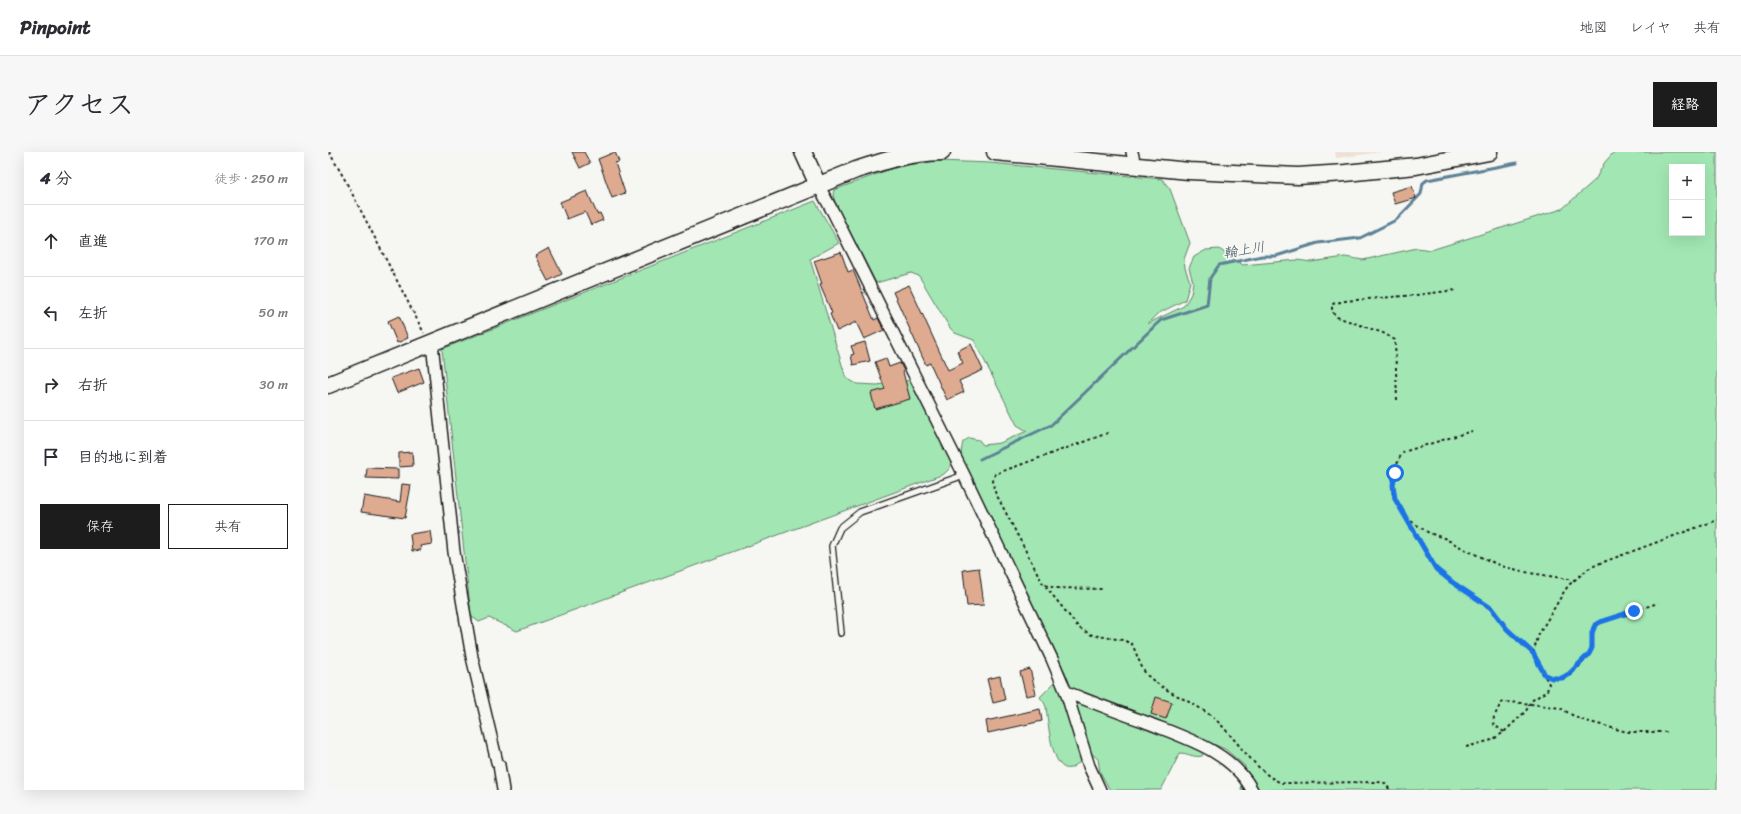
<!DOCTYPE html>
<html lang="ja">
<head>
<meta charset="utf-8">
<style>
	body { margin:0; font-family:Sriracha,"Klee One",sans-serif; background:#f7f7f7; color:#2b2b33 }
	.controls { position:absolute; right:12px; top:12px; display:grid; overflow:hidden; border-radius:0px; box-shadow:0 4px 16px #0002 }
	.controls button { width:36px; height:36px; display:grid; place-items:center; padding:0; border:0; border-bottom:1px solid #e1e1e2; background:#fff; color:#2b2b33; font:20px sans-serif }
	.stop { position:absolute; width:12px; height:12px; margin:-9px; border:3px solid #1a73e8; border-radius:50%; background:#fff }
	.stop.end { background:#1a73e8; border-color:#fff; box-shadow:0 1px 4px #0008 }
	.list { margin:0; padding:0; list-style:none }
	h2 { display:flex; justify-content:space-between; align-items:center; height:52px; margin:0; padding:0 16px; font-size:17px }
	h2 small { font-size:13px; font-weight:400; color:#7c7c81 }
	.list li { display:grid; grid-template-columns:26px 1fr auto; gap:12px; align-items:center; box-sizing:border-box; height:72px; padding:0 16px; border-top:1px solid #e1e1e2 }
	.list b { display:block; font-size:15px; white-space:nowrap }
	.list em { font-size:13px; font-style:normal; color:#7c7c81 }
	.actions { display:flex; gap:8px; padding:12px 16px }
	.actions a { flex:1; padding:9px 0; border:1px solid #1c1c1c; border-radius:0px; text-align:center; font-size:14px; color:#1c1c1c }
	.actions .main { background:#1c1c1c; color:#fff }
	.icon { flex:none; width:22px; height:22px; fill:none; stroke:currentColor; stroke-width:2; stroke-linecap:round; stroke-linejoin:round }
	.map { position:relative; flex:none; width:1389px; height:638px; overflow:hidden; border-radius:0px }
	header { display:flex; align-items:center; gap:24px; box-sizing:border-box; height:56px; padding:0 20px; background:#fff; border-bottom:1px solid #e1e1e2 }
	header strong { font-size:19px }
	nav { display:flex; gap:22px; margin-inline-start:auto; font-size:14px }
	.intro { display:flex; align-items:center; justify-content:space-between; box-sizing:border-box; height:96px; padding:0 24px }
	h1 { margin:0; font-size:28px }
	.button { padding:10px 18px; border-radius:0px; background:#1c1c1c; color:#fff; font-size:14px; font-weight:700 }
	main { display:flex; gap:24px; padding:0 24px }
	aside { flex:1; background:#fff; border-radius:0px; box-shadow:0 4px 16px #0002 }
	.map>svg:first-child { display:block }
</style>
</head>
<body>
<header>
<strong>Pinpoint</strong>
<nav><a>地図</a><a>レイヤ</a><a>共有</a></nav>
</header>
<div class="intro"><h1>アクセス</h1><a class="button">経路</a></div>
<main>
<aside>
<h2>4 分<small>徒歩 · 250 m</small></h2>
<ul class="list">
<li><svg class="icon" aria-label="ahead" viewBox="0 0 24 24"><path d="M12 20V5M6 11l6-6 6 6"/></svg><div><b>直進</b></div><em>170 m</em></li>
<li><svg class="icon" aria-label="left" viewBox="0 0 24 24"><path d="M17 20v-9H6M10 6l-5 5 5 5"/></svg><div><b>左折</b></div><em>50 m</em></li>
<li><svg class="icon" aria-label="right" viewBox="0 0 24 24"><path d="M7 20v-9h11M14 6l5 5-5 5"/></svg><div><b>右折</b></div><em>30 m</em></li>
<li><svg class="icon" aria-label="arrive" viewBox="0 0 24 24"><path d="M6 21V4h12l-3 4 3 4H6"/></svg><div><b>目的地に到着</b></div></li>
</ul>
<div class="actions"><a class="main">保存</a><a>共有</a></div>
</aside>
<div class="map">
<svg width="1389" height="638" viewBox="0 0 1389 638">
	<rect width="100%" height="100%" fill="#f6f6f2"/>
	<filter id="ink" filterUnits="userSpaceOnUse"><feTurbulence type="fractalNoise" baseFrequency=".025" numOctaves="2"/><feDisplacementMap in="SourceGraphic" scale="8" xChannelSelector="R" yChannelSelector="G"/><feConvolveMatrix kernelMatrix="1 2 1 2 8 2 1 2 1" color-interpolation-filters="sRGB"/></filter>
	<g filter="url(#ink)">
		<path fill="#efe0d5" d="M1007,0H1054L1008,6Z"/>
		<path fill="#a2e7b3" stroke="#5f8268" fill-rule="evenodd" d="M1286,0H1389V638H913L917,614L897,597L880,590L874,604C866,606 860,601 852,601L833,638H782L772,620L770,607L763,601C758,605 747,614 743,616C723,622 720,567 718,555C717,551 714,548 712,545L734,523L738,522L638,319L640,317C633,308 632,302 635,290L641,286L651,288L655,293L672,291L699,279L689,273L646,188L627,181L622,176L591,124L583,121L548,131L507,50L505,42L506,38L571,14L611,9L662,11L834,27L842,37L862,91L856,107L857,116L862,130L857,148L829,162L819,172L856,154L863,142L865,130L861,116L866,105L878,98L891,97L915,113L969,108L983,110L1017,105L1035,108L1089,96L1103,98L1234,57L1267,28L1277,10ZM1344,15H1374V81H1344Z
			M487,49L511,91L482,107L518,226L529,232L549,233L584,228L623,309L622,316L616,322L189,479L161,466L151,470L143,464L114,197Z"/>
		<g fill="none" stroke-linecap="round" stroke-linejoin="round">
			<path stroke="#5c8196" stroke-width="3" d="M652,307L723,273L833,168L879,153L882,126L891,113L934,104H948L990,91L1032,86L1068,68L1093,42L1095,31L1099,28L1189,11"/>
		</g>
		<path fill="#deab91" stroke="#1c1c1c" d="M244,0H256L262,11L252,16Z
			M287,0L291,10L287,11L297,41L284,46L270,7Z
			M1084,34L1088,46L1067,52L1063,40Z
			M259,39L269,62L272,61L275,68L263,73L257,60L239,67L232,50Z
			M221,96L234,122L220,129L207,104Z
			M513,100L520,120L525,118L546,168L550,166L556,178L536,187L528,170L509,179L502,162L504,161L492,133L494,132L486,109Z
			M581,133L620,218L635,211L629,199L643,192L655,218L631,229L636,240L619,248L602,211L598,213L565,140Z
			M71,164L80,186L69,191L60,169Z
			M537,190L542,209L525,213L523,203L526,202L523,194Z
			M558,206L561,215L572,211L576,219L575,220L582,247L547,257L543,241L557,237L547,210Z
			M91,216L96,230L69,241L63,226Z
			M84,300L85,314L71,315V301Z
			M39,316L70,317V327L38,326Z
			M74,332L83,333L77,366L33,360L36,344L72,350Z
			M102,379L104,392L92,394L93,398L84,399L82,382Z
			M651,416L656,453L639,454L635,418Z
			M702,517L708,542L698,544L692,520Z
			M672,524L677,548L665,551L659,527Z
			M828,545L844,550L838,567L823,562Z
			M712,557L714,569L660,581L658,569Z"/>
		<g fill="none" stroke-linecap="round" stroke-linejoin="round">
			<defs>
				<path id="lane" d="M513,481L504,394L512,376L532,360L636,323"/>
				<path id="street" d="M804,0L807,13
					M490,33L505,60L636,323L724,507L738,540L761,614L772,638
					M104,191L126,400L144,505L169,610L171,613L175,638
					M738,540C764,550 789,560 815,569C854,585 903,598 924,638"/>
				<path id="secondary" d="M475,0L490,33
					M667,0L861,19L970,24L1017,21L1088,14L1161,0
					M0,233L528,18C559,8 581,1 614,0"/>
			</defs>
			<use href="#lane" stroke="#1c1c1c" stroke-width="8"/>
			<use href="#street" stroke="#1c1c1c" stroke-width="14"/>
			<use href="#secondary" stroke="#1c1c1c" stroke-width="19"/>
			<path stroke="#1c1c1c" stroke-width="2" stroke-dasharray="3 3" stroke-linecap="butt" d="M1,0L16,26L96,181
				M1069,248L1067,188L1055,181L1009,165L1004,160V152L1017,149L1088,143L1128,138
				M780,281L667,322L665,329L666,338L714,430L751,476L764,483L795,488L804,492C808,500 814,519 820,524C838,541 867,550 887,567C907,585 930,623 954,631L1050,630L1057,631L1062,638
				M1078,366L1101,381L1116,386L1138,398L1173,414L1202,421L1247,428
				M717,433L727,436L774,437
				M1205,501L1211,482L1237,438L1242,432L1260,417L1270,412L1389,368
				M1218,523C1223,526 1228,527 1234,526C1242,525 1260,506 1263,498C1265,491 1263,483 1265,476L1272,470L1330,451
				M1176,580L1165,572L1166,565L1173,551L1176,550L1195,551L1226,555L1234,557L1251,567L1299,580H1341
				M1138,595L1164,588L1176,580L1198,559L1203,549L1219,539L1221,532L1205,501L1179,477L1163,456L1124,430L1108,417L1065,343C1064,332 1068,309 1075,300L1144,279"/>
			<use href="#lane" stroke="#f6f6f2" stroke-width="5.5"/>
			<use href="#street" stroke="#f6f6f2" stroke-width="11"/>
			<use href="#secondary" stroke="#f6f6f2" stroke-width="16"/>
		</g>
	</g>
	<g fill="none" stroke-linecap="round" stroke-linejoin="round" filter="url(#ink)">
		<path stroke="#1a73e8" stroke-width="5" d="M1067,321L1065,333L1067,347L1108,417L1124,430L1163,456L1179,477L1205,501L1217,523L1224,526H1234L1241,522L1261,502L1264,496V481L1267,473L1272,470L1306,459"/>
	</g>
	<g text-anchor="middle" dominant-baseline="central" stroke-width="3.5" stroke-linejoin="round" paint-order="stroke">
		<g font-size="14" font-style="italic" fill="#415763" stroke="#f6f6f2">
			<text transform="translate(916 98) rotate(-9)">輪上川</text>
		</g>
	</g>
</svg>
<div class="controls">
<button>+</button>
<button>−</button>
</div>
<div class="stop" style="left:1067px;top:321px"></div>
<div class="stop end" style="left:1306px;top:459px"></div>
</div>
</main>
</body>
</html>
